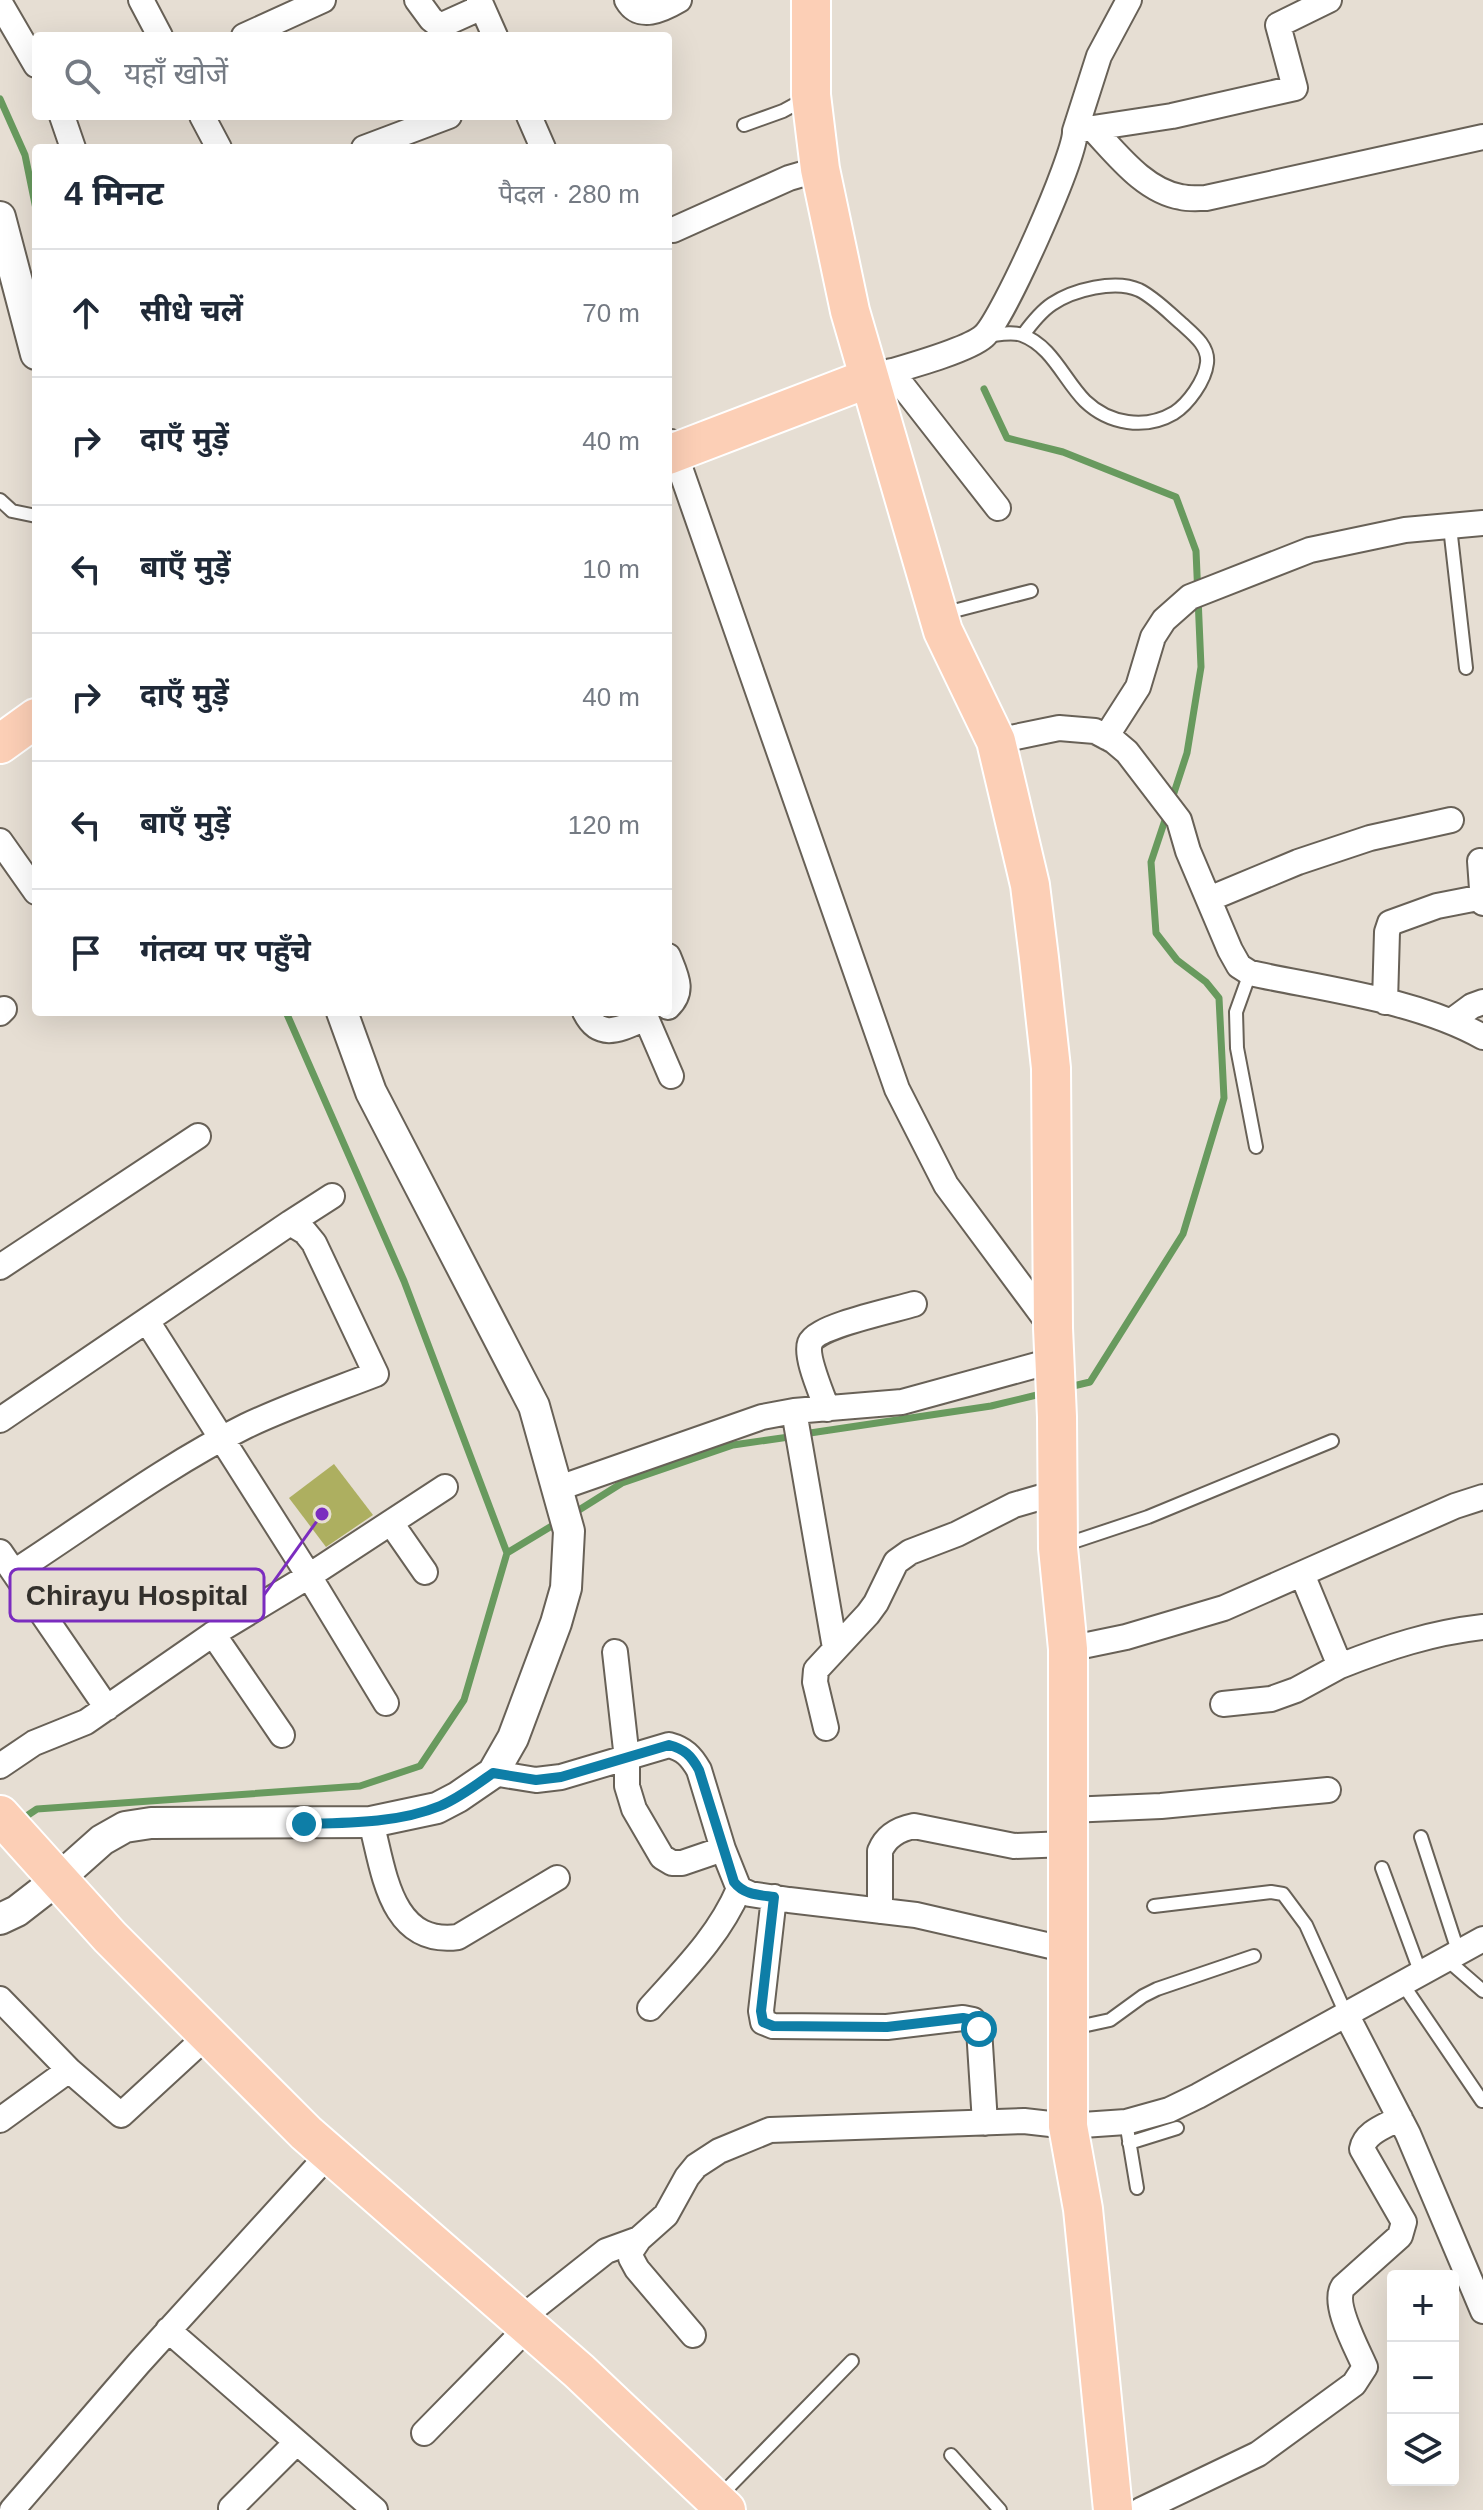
<!DOCTYPE html>
<html lang="hi">
<head>
<meta charset="utf-8">
<style>
	body { margin:0; font-family:Helvetica,"Noto Sans Devanagari",sans-serif; background:#f2f2f3; color:#1f2937 }
	.controls { position:absolute; right:24px; bottom:24px; display:grid; overflow:hidden; border-radius:8px; box-shadow:0 8px 32px #0002 }
	.controls button { width:72px; height:72px; display:grid; place-items:center; padding:0; border:0; border-bottom:2px solid #e0e1e3; background:#fff; color:#1f2937; font:40px sans-serif }
	.stop { position:absolute; width:24px; height:24px; margin:-18px; border:6px solid #0e7ea7; border-radius:50%; background:#fff }
	.stop.end { background:#0e7ea7; border-color:#fff; box-shadow:0 2px 8px #0008 }
	.list { margin:0; padding:0; list-style:none }
	h2 { display:flex; justify-content:space-between; align-items:center; height:104px; margin:0; padding:0 32px; font-size:34px }
	h2 small { font-size:26px; font-weight:400; color:#747a83 }
	.list li { display:grid; grid-template-columns:52px 1fr auto; gap:24px; align-items:center; box-sizing:border-box; height:128px; padding:0 32px; border-top:2px solid #e0e1e3 }
	.list b { display:block; font-size:30px; white-space:nowrap }
	.list em { font-size:26px; font-style:normal; color:#747a83 }
	.icon { flex:none; width:44px; height:44px; fill:none; stroke:currentColor; stroke-width:2; stroke-linecap:round; stroke-linejoin:round }
	.map { position:relative; flex:none; width:1483px; height:2510px; overflow:hidden }
	.search { position:absolute; background:#fff; box-shadow:0 8px 32px #0002; left:32px; top:32px; width:640px; height:88px; display:flex; align-items:center; gap:20px; box-sizing:border-box; padding:0 28px; border-radius:8px; color:#747a83; font-size:30px }
	.panel { position:absolute; background:#fff; box-shadow:0 8px 32px #0002; left:32px; top:144px; width:640px; height:872px; border-radius:8px }
	.map>svg:first-child { display:block }
</style>
</head>
<body>
<div class="map">
<svg width="1483" height="2510" viewBox="0 0 1483 2510">
	<rect width="100%" height="100%" fill="#e6ded3"/>
	<g fill="none" stroke-linecap="round" stroke-linejoin="round">
		<path stroke="#689a5e" stroke-width="7" d="M0,99L25,155L36,209
			M984,389L1007,438L1063,452L1176,497L1196,551L1201,667L1187,753L1171,802
			M1069,1387L1090,1382L1183,1234L1224,1098L1219,998L1206,982L1177,960L1156,933L1151,862L1167,814
			M810,1433L991,1406L1045,1393
			M571,1515L622,1483L733,1445L789,1437
			M507,1553L560,1521
			M19,1821L37,1809L360,1786L420,1766L464,1700L507,1553L404,1281L286,1012"/>
	</g>
	<path fill="#adaf60" d="M334,1464L373,1515L326,1547L289,1498Z"/>
	<g fill="none" stroke-linecap="round" stroke-linejoin="round">
		<defs>
			<path id="service" d="M744,125L783,111L805,99
				M986,336C997,335 1011,331 1022,335C1052,346 1064,380 1085,401C1109,424 1145,430 1174,413C1188,404 1205,381 1207,363C1209,346 1193,334 1182,324C1168,312 1155,298 1139,290C1115,279 1073,290 1052,304C1040,312 1031,324 1023,335
				M0,500L12,511L36,516
				M1450,527L1466,668
				M942,614L1031,591
				M1250,973L1236,1012L1237,1048L1256,1147
				M1061,1546L1148,1517L1332,1441
				M1421,1837L1458,1951
				M1382,1868L1421,1974
				M1154,1906L1271,1892L1283,1894L1306,1925L1346,2014
				M1445,1958L1483,1991
				M1402,1983L1482,2101
				M1073,2028L1110,2020L1143,1996L1157,1989L1254,1956
				M1126,2122L1137,2188
				M1129,2143L1177,2128
				M951,2455L1000,2510
				M720,2496L852,2361"/>
			<path id="minor" d="M141,0L160,36
				M417,0L431,19L440,26L482,7
				M479,0L495,36
				M627,0C639,21 662,10 679,0
				M0,3L36,65
				M244,36L323,0
				M62,116L73,148
				M202,116L219,148
				M529,116L543,148
				M1092,128C1116,153 1144,191 1181,197C1189,199 1198,198 1206,198L1483,137
				M1080,130L1172,116L1295,88L1278,25L1329,0
				M364,148L449,116
				M673,230L789,178L820,169
				M891,371L998,508
				M869,378C895,370 966,352 984,336C1003,319 1076,156 1075,131L1099,56L1129,0
				M671,442L897,1089L946,1185L1052,1328
				M1106,737L1138,687L1153,637L1164,620L1190,597L1310,550L1405,530L1483,523
				M996,741L1059,728L1095,731L1114,741L1127,752L1179,820L1188,851L1230,950L1239,966L1250,973C1324,989 1417,1000 1483,1037
				M0,841L36,892
				M1480,861L1483,903
				M1209,899L1298,862L1370,838L1451,820
				M668,956C676,976 685,991 668,1007
				M1385,1002L1387,932L1390,923L1437,906L1483,897
				M585,1012C600,1042 622,1028 646,1018L671,1076
				M0,1013L4,1009
				M1453,1020L1472,1006L1483,1002
				M290,1223L332,1196
				M0,1267L198,1136
				M147,1321L309,1576L445,1487
				M827,1409C822,1394 805,1357 810,1343C816,1326 895,1310 914,1304
				M794,1411L835,1648
				M0,1420L290,1223L305,1232L314,1243L376,1374C332,1391 288,1406 246,1426C165,1466 90,1523 14,1572
				M559,1488L762,1417L794,1411L902,1402L1055,1360
				M391,1523L425,1572
				M0,1552L107,1708
				M1302,1574L1340,1666C1388,1647 1431,1633 1483,1627
				M213,1634L282,1735
				M1068,1649L1126,1637L1224,1608L1455,1506L1483,1497
				M615,1652L627,1759V1786L634,1809L662,1857L672,1863H682L723,1849
				M1223,1704L1271,1699L1296,1690L1340,1666
				M826,1728L815,1682L816,1670L868,1614L876,1603L896,1562L910,1552L957,1534L1014,1505L1059,1492
				M0,1766L34,1743L86,1722L213,1634L309,1576L386,1703
				M493,1773L536,1780L561,1777L669,1745C684,1749 691,1756 699,1770L723,1849L739,1889L750,1894L789,1900L916,1915L1068,1950
				M1069,1810L1161,1806L1328,1790
				M371,1822C384,1871 390,1946 458,1937L557,1878
				M774,1897L761,2011L763,2022L773,2026L887,2027L963,2018L973,2020L979,2029L985,2123
				M880,1911V1851C886,1836 899,1829 914,1826L1014,1846L1067,1844
				M0,1999L69,2070
				M650,2008C684,1970 719,1936 739,1889
				M1346,2014L1408,2134L1483,2311
				M0,2120L69,2070L121,2115L208,2035
				M520,2319L606,2251L639,2239
				M168,2330L375,2510
				M693,2335L637,2269L631,2258V2251L639,2239L666,2215L687,2177L696,2166L719,2151L770,2130L1024,2121L1068,2126L1126,2122L1169,2110L1198,2096L1483,1939
				M424,2433L528,2327
				M231,2508L296,2443
				M12,2510L139,2363L329,2154
				M1141,2510L1258,2454L1354,2384L1365,2367C1357,2348 1332,2304 1343,2287L1400,2236L1404,2222L1362,2149C1365,2132 1386,2126 1400,2118"/>
			<path id="tertiary" d="M0,217L36,354
				M0,1919L17,1911L57,1880L102,1840L125,1827L151,1823L371,1822L437,1808L458,1797L493,1773L513,1738L556,1623L566,1588L569,1531L534,1406L371,1092L342,1012"/>
			<path id="primary" d="M811,0V95L820,169L850,311L943,631L996,741L1030,885L1039,958L1051,1068L1053,1328L1057,1417L1058,1548L1068,1649V2126L1083,2209L1113,2510
				M668,455L869,378
				M0,744L36,718
				M0,1815L110,1937L306,2133L579,2371L726,2510"/>
		</defs>
		<use href="#service" stroke="#686157" stroke-width="16"/>
		<use href="#minor" stroke="#686157" stroke-width="28"/>
		<use href="#tertiary" stroke="#686157" stroke-width="34"/>
		<use href="#primary" stroke="#fff" stroke-width="42"/>
		<use href="#service" stroke="#fff" stroke-width="12"/>
		<use href="#minor" stroke="#fff" stroke-width="24"/>
		<use href="#tertiary" stroke="#fff" stroke-width="30"/>
		<use href="#primary" stroke="#fccfb6" stroke-width="38"/>
	</g>
	<g fill="none" stroke-linecap="round" stroke-linejoin="round">
		<path stroke="#0e7ea7" stroke-width="10" d="M304,1824C348,1823 399,1823 440,1806C459,1798 476,1785 493,1773L536,1780L561,1777L669,1745C684,1749 691,1755 699,1770L734,1882C744,1895 759,1895 774,1897L761,2011L763,2022L773,2026L887,2027L963,2018L973,2020L979,2029"/>
	</g>
	<path fill="none" stroke="#7b2cbf" stroke-width="3" d="M322 1514L264 1595"/>
	<circle fill="#7b2cbf" stroke="#e6ded3" stroke-width="3" cx="322" cy="1514" r="8"/>
	<rect fill="#e6ded3" stroke="#7b2cbf" stroke-width="3" x="10" y="1569" width="254" height="52" rx="8"/>
	<g font-size="28" text-anchor="middle" font-weight="bold" fill="#33302c">
		<text x="137" y="1605">Chirayu Hospital</text>
	</g>
</svg>
<div class="controls">
<button>+</button>
<button>−</button>
<button><svg class="icon" aria-label="layers" viewBox="0 0 24 24"><path d="M12 4l9 5-9 5-9-5zM3 14l9 5 9-5"/></svg></button>
</div>
<div class="stop" style="left:979px;top:2029px"></div>
<div class="stop end" style="left:304px;top:1824px"></div>
<div class="search"><svg class="icon" aria-label="search" viewBox="0 0 24 24"><circle cx="10" cy="10" r="6"/><path d="M15 15l6 6"/></svg>यहाँ खोजें</div>
<section class="panel">
<h2>4 मिनट<small>पैदल · 280 m</small></h2>
<ul class="list">
<li><svg class="icon" aria-label="ahead" viewBox="0 0 24 24"><path d="M12 20V5M6 11l6-6 6 6"/></svg><div><b>सीधे चलें</b></div><em>70 m</em></li>
<li><svg class="icon" aria-label="right" viewBox="0 0 24 24"><path d="M7 20v-9h11M14 6l5 5-5 5"/></svg><div><b>दाएँ मुड़ें</b></div><em>40 m</em></li>
<li><svg class="icon" aria-label="left" viewBox="0 0 24 24"><path d="M17 20v-9H6M10 6l-5 5 5 5"/></svg><div><b>बाएँ मुड़ें</b></div><em>10 m</em></li>
<li><svg class="icon" aria-label="right" viewBox="0 0 24 24"><path d="M7 20v-9h11M14 6l5 5-5 5"/></svg><div><b>दाएँ मुड़ें</b></div><em>40 m</em></li>
<li><svg class="icon" aria-label="left" viewBox="0 0 24 24"><path d="M17 20v-9H6M10 6l-5 5 5 5"/></svg><div><b>बाएँ मुड़ें</b></div><em>120 m</em></li>
<li><svg class="icon" aria-label="arrive" viewBox="0 0 24 24"><path d="M6 21V4h12l-3 4 3 4H6"/></svg><div><b>गंतव्य पर पहुँचे</b></div></li>
</ul>
</section>
</div>
</body>
</html>
